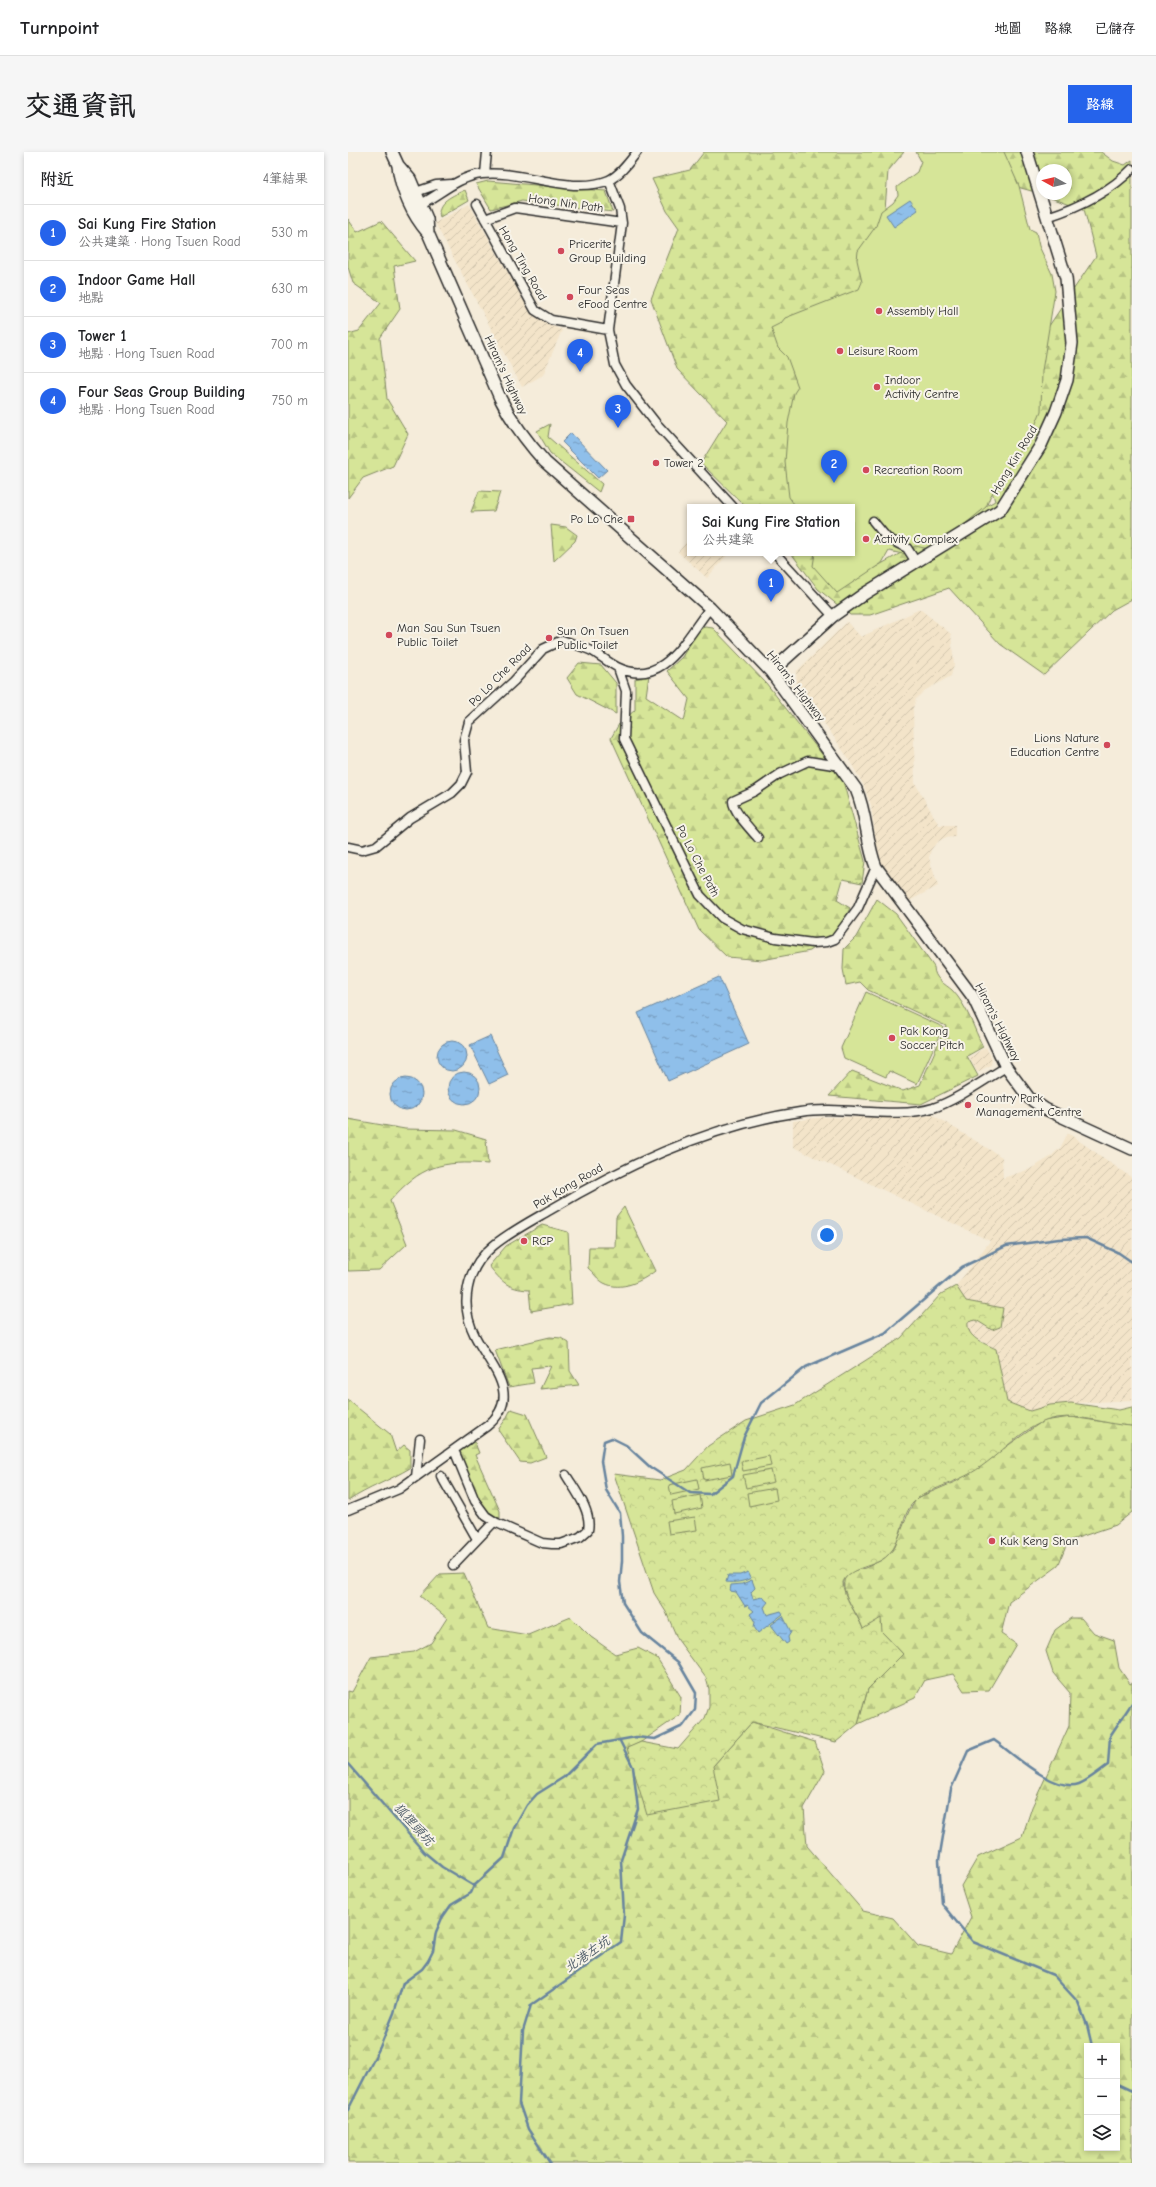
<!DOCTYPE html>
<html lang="zh-TW">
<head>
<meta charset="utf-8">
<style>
	body { margin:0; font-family:"Comic Neue","LXGW WenKai TC",sans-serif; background:#f6f6f6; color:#202124 }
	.controls { position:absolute; right:12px; bottom:12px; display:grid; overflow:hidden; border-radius:0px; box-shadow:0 2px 6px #0003 }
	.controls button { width:36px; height:36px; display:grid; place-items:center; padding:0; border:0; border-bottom:1px solid #e0e0e0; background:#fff; color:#202124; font:20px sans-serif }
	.compass { position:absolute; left:688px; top:12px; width:36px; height:36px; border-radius:50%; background:#fff; box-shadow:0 2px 6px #0003; rotate:278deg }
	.you { position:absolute; left:479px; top:1083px; width:14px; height:14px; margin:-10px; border:3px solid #fff; border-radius:50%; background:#1a73e8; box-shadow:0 0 0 6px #1a73e833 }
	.badge { display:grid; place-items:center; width:26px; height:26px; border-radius:50%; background:#2563eb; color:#fff; font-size:13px; font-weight:700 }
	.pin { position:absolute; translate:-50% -33px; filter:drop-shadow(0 1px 2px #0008) }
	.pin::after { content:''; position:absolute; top:21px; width:14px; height:12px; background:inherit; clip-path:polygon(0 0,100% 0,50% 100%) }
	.popup { position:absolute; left:339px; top:352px; width:168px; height:52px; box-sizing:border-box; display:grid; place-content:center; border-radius:0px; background:#fff; filter:drop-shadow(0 1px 3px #0005); font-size:13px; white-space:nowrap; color:#757577 }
	.popup b { font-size:15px; color:#202124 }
	.popup::after { content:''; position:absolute; left:50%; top:100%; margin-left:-8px; border:8px solid transparent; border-top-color:#fff }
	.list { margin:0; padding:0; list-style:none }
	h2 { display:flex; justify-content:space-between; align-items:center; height:52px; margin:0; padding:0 16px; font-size:17px }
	h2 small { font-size:13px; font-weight:400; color:#757577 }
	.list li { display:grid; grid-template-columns:26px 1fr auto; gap:12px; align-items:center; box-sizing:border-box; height:56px; padding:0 16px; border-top:1px solid #e0e0e0 }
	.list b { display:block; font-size:15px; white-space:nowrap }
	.list p { margin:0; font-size:13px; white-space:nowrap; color:#757577 }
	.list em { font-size:13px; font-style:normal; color:#757577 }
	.icon { flex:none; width:22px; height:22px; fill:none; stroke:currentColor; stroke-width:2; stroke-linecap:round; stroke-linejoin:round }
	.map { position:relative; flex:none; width:784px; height:2011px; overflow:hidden; border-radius:0px }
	header { display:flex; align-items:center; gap:24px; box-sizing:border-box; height:56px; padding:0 20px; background:#fff; border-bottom:1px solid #e0e0e0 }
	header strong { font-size:19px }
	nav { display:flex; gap:22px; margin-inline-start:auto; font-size:14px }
	.intro { display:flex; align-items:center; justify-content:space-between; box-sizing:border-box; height:96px; padding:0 24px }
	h1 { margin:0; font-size:28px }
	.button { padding:10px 18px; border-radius:0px; background:#2563eb; color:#fff; font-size:14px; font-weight:700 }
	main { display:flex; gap:24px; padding:0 24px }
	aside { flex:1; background:#fff; border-radius:0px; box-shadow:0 2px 6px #0003 }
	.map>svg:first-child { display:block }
</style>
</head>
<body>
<header>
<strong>Turnpoint</strong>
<nav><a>地圖</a><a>路線</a><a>已儲存</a></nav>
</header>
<div class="intro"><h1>交通資訊</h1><a class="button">路線</a></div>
<main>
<aside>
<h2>附近<small>4筆結果</small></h2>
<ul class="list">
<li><span class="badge">1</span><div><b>Sai Kung Fire Station</b><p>公共建築 · Hong Tsuen Road</p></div><em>530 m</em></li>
<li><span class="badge">2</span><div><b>Indoor Game Hall</b><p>地點</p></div><em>630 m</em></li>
<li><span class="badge">3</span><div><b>Tower 1</b><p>地點 · Hong Tsuen Road</p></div><em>700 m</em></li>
<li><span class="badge">4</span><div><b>Four Seas Group Building</b><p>地點 · Hong Tsuen Road</p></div><em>750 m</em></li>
</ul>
</aside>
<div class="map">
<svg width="784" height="2011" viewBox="0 0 784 2011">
	<defs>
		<pattern id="industrial-furrows" width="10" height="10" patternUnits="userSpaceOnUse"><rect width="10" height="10" fill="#f3e4c9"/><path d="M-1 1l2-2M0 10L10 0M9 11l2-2" fill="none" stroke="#d0c4ad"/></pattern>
		<pattern id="forest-firs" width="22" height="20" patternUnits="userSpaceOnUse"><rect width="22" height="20" fill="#d6e598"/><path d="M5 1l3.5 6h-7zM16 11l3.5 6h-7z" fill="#b8c583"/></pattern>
		<pattern id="park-crowns" width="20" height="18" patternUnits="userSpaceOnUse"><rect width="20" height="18" fill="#d6e598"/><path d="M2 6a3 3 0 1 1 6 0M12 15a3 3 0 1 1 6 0" fill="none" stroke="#b8c583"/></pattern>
		<pattern id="water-ripples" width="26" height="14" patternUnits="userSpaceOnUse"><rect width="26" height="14" fill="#8fbfea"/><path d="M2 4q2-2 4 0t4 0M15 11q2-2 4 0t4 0" fill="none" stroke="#759bbe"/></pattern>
	</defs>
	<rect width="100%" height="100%" fill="#f5ecda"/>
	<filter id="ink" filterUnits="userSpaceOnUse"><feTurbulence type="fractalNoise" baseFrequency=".025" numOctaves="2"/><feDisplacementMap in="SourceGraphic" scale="8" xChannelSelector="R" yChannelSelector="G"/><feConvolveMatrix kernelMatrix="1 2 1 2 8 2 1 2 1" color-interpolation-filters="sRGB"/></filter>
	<g filter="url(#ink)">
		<path fill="url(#industrial-furrows)" d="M121,52L183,162L201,173L214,178L195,223L174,235L87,71Z
			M342,386V401H381L359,426L330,400Z
			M572,457L603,482L606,512L603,524L576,539L568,547L565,556L567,631L591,673H607V685L596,686L588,691L583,698L581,706L590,734L559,750L534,712L528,690L523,653L515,632L498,603L449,531L448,520L499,470L513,485Z
			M638,895L644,907L643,913L629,920L621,905Z
			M585,963L654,1005L655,1026L682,1017L701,1006L712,996L720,981L784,1026V1248L712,1252L682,1259L659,1250L648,1197L622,1183L619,1177V1170L628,1168L644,1178L655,1156L618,1149L608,1134L642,1089L445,995V969L477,965L561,966Z"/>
		<path fill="url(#forest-firs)" stroke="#808862" fill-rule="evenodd" d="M356,0H556L540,19L535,82L463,355H398L353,311L379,269L329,217L303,147L331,76L319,59L304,27L342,18Z
			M655,0H753L765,9L777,13L784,8V447L764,458L696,523L652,492L601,436L522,463H502L470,437L443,401H501L515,422L647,349L627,284L748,104L736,57L695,42H718V18H694V42L659,32Z
			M140,29L258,39L265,60L174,49L143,57L128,32Z
			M117,38L121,48L92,65C87,50 106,43 117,38Z
			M0,67L9,80L33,69L67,109L46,114L52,157L32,186L39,247L60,282L45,314L15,326L0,346V182L11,179L33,151L5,131L0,115Z
			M202,272L200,285L254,332L251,340L202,301L189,279Z
			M131,339L152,340L146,359L123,360Z
			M203,373L218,375L229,383L227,389L206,409Z
			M357,475L365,476L418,531L495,629L517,709L514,731L495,727L489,748L502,756L491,778L462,799L414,808L379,805L351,778L263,586L271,572L287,558V527L301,523L298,544L336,569L341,547L319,519L334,505L351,477Z
			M231,511L253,513L268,531V562L229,542L219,526Z
			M529,747L548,762L586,815C586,827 597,832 604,838C619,853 626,877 635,895L619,904L630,924L573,952L481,944L504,919L555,939L572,933L598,874L520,838L512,830L498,833L495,817L496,797L508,785Z
			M0,967L57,977L108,978L138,987L140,1012C94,1008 72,1014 42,1049L59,1092L31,1118L0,1119Z
			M276,1055L307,1119C294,1129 273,1140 256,1131C250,1128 245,1120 240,1116L241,1095H267L268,1065Z
			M194,1073L220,1080L224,1152L183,1159L181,1138C160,1137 154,1130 141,1114L158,1094Z
			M202,1185L213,1186L221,1191L222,1219L231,1233L192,1237L203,1214L183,1216L186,1231L161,1235L147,1198Z
			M0,1248L42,1282L48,1300L56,1293L62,1298V1316C42,1328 20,1336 0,1349Z
			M163,1257L179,1262L198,1305L182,1311L172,1310L150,1278L158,1267Z
			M723,1265L784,1274V1360L768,1373L720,1389L710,1414L661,1450L653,1482L668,1492L641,1538L616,1539L605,1522L577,1528L567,1546L510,1572L520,1537L555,1502L534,1480L515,1477C510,1462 491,1440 497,1426L504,1419L517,1416L534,1408L541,1402L547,1395L561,1359L569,1346L609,1329L695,1269Z
			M125,1286L131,1301L127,1303L152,1359V1366L146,1367L133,1355L108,1297Z
			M116,1421L140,1476L180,1483L223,1465L243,1485L267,1502L290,1496L309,1506L333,1545L332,1563L293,1590L279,1597L365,1614L404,1570L467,1590L477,1619L456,1656L459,1694L515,1759L545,1766L570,1794L603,1802L623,1765L613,1734L630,1705L674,1685L684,1655L721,1574L722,1541L705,1521L698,1499L707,1478L723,1466H733L746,1481L766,1488L771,1516L782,1532L784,1531V2011H0V1539L4,1540L23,1505L66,1500L83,1491L99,1466L72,1444L92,1422ZM739,1894H769V1996H739Z"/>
		<path fill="url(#park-crowns)" stroke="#808862" d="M608,1134L618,1149L655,1156L652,1175L644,1178L628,1168L620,1170C618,1186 636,1191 648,1197L659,1250L682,1259L702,1253L723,1251L771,1258L784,1255V1274C759,1273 735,1262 709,1266C676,1271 652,1305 623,1321C610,1329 578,1339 569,1347C552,1360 556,1388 540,1403C527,1416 502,1414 495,1430C494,1444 510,1463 515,1477L533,1466L534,1480L555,1502L520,1537L510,1572L488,1590L404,1570L365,1614L372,1649L299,1663L279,1596L293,1590L330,1597L357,1566L361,1555V1537L358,1526L330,1488L318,1460L306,1441L266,1322L312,1328L338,1318L360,1294L398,1269L447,1253L553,1186L593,1142Z"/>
		<path fill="#d6e598" stroke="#808862" d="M568,0H656L671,34L682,77L688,80L691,94L704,122L707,139L694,219L693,259L682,286L659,317L642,345L638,355L602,384L581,397L567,394L555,402L541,399L534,411L489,441L465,414L467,401H504V355H448L441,345L437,310L440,271L446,241L450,235L439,205L430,196L423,176L433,171L437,166L511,137L514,130L509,108L510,99L528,74L533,59L545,50L550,43L549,35L569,20L573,9Z
			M518,840L595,875L569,932L541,919L538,925L496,906L493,896Z
			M421,1304L423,1314L395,1319L393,1310Z
			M382,1310L384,1323L356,1328L354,1316Z
			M423,1318L426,1330L398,1336L395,1323Z
			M349,1327L351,1337L323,1343L321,1333Z
			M427,1336L429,1348L401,1354L399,1341Z
			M352,1343L354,1356L326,1362L324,1349Z
			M347,1365L349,1378L321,1382L319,1369Z"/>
		<path fill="url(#water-ripples)" stroke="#67849e" d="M562,47L570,58L546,75L538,63Z
			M223,281L259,318L250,326L214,290Z
			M371,825L401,892L320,929L290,861Z
			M142,884L160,923L141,932L122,893Z
			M89 904a15 15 0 1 1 30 0a15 15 0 1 1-30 0Z
			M100 936a16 16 0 1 1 32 0a16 16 0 1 1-32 0Z
			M42 942a16 16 0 1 1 32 0a16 16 0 1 1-32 0Z
			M400,1420L403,1426C395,1430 387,1431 378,1430L380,1423H392Z
			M404,1428L407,1436L403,1440L405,1447L414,1445L420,1450L416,1455L419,1463L433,1459L435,1462L410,1481L406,1475L407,1470L402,1462L406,1459L399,1453L397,1454L388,1440L382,1439L383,1433L394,1432Z
			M435,1464L443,1480L440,1485L441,1490L438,1492L423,1473Z"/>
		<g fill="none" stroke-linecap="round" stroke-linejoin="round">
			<path stroke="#67849e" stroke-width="2.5" d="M0,1612L76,1700L94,1715L126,1734
				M744,1894L739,1873L730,1850L705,1823L625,1790L594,1752L591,1708L603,1637L620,1599L646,1588C665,1602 707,1641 731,1632C741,1628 751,1619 760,1613L762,1584L784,1551
				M769,1932L784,1939
				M0,1958L32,1895L46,1861L55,1831L74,1817L80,1809L85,1799L88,1780L94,1766L103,1753L123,1741L126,1734L156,1706L166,1676L179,1653L189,1642L216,1625L249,1592L288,1585L307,1587L335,1574L347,1558L348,1541L330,1510L294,1481L275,1451L272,1430L274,1409V1384L272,1361L258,1338L253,1309L256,1289L264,1286L278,1293L302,1315L342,1341L362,1342L385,1324L396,1285L413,1251L458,1215L537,1181L614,1115L658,1094L711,1087L738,1086L771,1101L784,1110
				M202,2011L180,1977L171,1951L175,1879L183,1853L273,1790L276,1763L273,1708L290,1657L285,1615L272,1589"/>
			<defs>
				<path id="street" d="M137,22L139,0
					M261,28L272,57L274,71L260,178L267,213L278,233L307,270L385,355
					M62,42L88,33L104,32
					M129,52L187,158L203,168L260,178
					M69,54C91,44 108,25 134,22C173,17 223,44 261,28C272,23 281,10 289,0
					M699,65C730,55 761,41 784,17
					M137,67L167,56L274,71
					M525,369L539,386L559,396L568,410
					M427,401L485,464
					M270,516L278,539L276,587L352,743L374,766L394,777L427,786L465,791L479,790L487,787L510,756L528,715
					M410,686C403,678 384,658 385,649L407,639L432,622L460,609L492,614
					M0,695L14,698L28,694L62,666L104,641L113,632L119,620L116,588L121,570L166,529L195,497L214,488C225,492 236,495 246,500C254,505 261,511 269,515C316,538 338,485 362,456
					M106,1298L127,1349L138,1364L149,1371L194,1391L204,1392H213L232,1385L240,1378C244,1359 227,1338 218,1323
					M93,1324L129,1387
					M68,1325L72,1287
					M0,1358L51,1337L139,1274C176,1244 142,1214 127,1184C111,1153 118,1116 145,1094C162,1080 183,1069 202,1058C279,1012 363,973 452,960C494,953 545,968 585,956C609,948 636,928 658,915
					M105,1413L146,1370"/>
				<path id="secondary" d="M44,0L50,13L62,27L79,67L80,81L152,246C164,270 179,290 197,310L362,456L423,520L508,637C519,662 518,690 528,715L625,845L658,915L681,946L697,957L784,997
					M50,14C53,38 64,63 80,81
					M423,520L485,464L516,442L652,358L693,293L708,260L719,228L724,191L718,126L679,0"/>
			</defs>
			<use href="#street" stroke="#2b2b2b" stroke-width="11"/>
			<use href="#secondary" stroke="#2b2b2b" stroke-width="14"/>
			<use href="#street" stroke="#f7f3e8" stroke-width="8"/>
			<use href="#secondary" stroke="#f7f3e8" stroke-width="11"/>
		</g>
	</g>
	<g fill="#d1495b" stroke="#f7f3e8" stroke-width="1.5">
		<circle cx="213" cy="99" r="4"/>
		<circle cx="222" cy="145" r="4"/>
		<circle cx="531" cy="159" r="4"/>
		<circle cx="492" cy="199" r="4"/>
		<circle cx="529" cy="235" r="4"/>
		<circle cx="308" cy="311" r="4"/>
		<circle cx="518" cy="318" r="4"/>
		<rect x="279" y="363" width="8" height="8" rx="2"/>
		<circle cx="518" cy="387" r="4"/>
		<circle cx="41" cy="483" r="4"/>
		<circle cx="201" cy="486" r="4"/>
		<circle cx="759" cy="593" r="4"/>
		<circle cx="544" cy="886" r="4"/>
		<circle cx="620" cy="953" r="4"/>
		<circle cx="176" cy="1089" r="4"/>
		<circle cx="644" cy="1389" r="4"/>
	</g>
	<g text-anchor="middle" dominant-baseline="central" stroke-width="4" stroke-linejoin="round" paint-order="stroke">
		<g font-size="12" fill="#2b2b2b" stroke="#f7f3e8">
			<text transform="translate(218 51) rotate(8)">Hong Nin Path</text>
			<text transform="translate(175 111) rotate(60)">Hong Ting Road</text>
			<text transform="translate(158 223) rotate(65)">Hiram's Highway</text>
			<text transform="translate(666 308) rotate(-59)">Hong Kin Road</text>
			<text transform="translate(152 523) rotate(-45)">Po Lo Che Road</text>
			<text transform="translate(448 534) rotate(52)">Hiram's Highway</text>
			<text transform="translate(350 709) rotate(62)">Po Lo Che Path</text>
			<text transform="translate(650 870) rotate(63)">Hiram's Highway</text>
			<text transform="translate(220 1034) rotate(-30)">Pak Kong Road</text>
		</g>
		<g font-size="12" fill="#2b2b2b" stroke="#f7f3e8" text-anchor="start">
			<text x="221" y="92">Pricerite<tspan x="221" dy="14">Group Building</tspan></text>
			<text x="230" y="138">Four Seas<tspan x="230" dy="14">eFood Centre</tspan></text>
			<text x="539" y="159">Assembly Hall</text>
			<text x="500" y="199">Leisure Room</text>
			<text x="537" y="228">Indoor<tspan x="537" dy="14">Activity Centre</tspan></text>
			<text x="316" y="311">Tower 2</text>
			<text x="526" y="318">Recreation Room</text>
			<text x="275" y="367" text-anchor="end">Po Lo Che</text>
			<text x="526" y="387">Activity Complex</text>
			<text x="49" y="476">Man Sau Sun Tsuen<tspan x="49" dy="14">Public Toilet</tspan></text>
			<text x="209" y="479">Sun On Tsuen<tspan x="209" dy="14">Public Toilet</tspan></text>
			<text x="751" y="586" text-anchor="end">Lions Nature<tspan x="751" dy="14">Education Centre</tspan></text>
			<text x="552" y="879">Pak Kong<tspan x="552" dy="14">Soccer Pitch</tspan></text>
			<text x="628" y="946">Country Park<tspan x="628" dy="14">Management Centre</tspan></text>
			<text x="184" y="1089">RCP</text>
			<text x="652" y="1389">Kuk Keng Shan</text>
		</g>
		<g font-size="13" font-style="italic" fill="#495764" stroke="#f7f3e8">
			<text transform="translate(66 1672) rotate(48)">狐狸頭坑</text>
			<text transform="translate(239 1802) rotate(-35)">北港左坑</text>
		</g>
	</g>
</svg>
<div class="controls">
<button>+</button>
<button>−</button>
<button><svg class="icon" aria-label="layers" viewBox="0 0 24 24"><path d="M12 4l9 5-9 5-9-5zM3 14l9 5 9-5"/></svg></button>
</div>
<svg class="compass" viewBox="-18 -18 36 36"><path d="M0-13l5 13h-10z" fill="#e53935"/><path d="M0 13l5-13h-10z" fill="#757577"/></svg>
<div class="you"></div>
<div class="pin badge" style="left:423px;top:450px">1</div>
<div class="popup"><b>Sai Kung Fire Station</b>公共建築</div>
<div class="pin badge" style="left:486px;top:331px">2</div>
<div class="pin badge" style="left:270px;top:276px">3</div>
<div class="pin badge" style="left:232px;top:220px">4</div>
</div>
</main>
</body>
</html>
